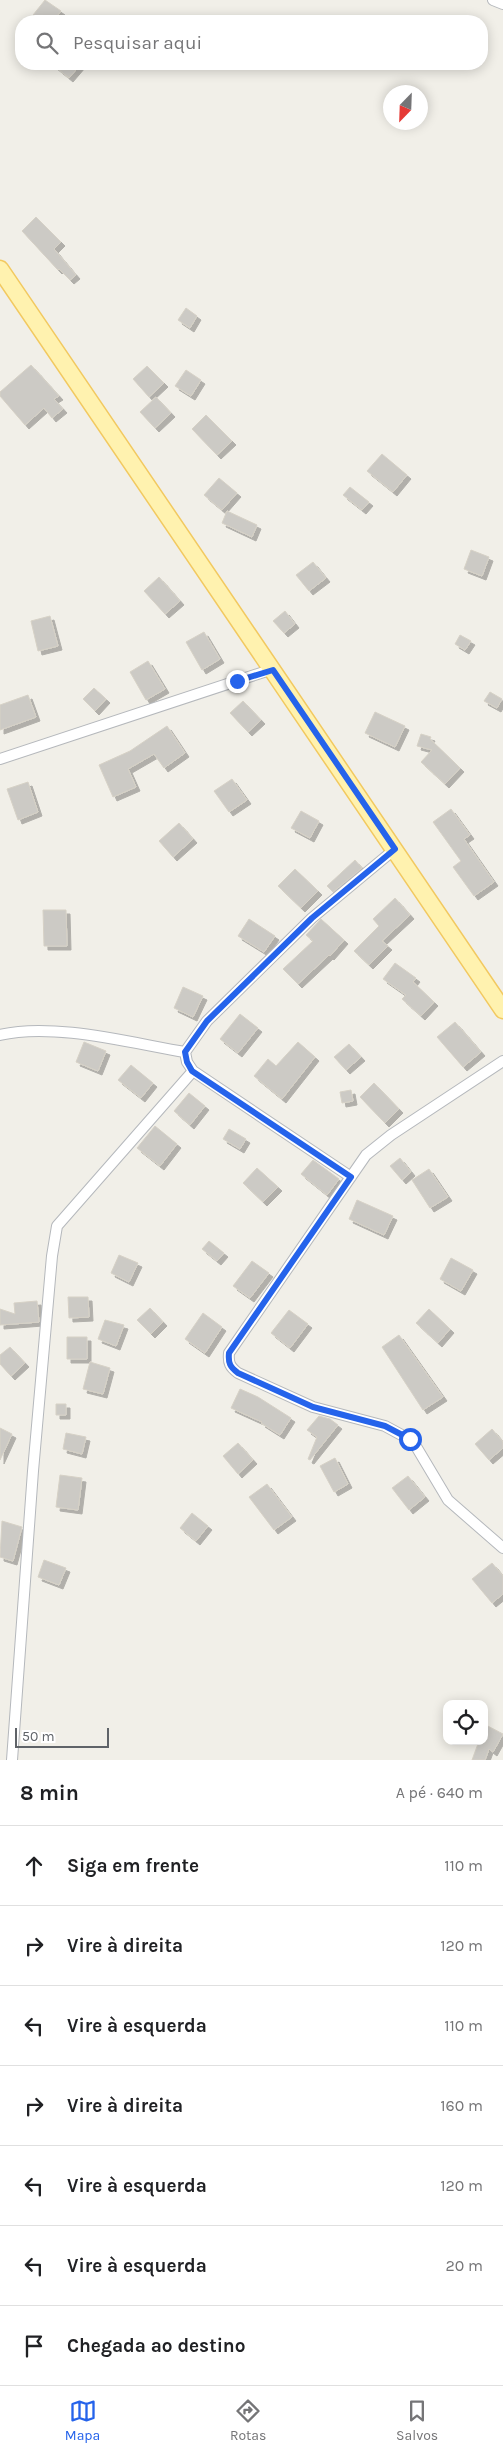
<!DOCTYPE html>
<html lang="pt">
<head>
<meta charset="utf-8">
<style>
	body { margin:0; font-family:Karla,sans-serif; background:#f2f2f2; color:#202124 }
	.controls { position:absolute; right:15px; bottom:15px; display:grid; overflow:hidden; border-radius:10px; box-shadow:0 2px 12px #0003 }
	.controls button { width:45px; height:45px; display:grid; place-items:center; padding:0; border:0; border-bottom:1px solid #e0e0e0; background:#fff; color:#202124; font:25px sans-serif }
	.compass { position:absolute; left:383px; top:85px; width:45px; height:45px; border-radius:50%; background:#fff; box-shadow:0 2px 12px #0003; rotate:203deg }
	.scale { position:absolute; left:15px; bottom:12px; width:94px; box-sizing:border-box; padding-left:5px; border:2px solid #5f6368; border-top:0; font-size:14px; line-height:18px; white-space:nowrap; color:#5f6368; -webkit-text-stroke:4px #fff; paint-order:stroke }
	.stop { position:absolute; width:15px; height:15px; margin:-11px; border:4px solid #2563eb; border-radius:50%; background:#fff }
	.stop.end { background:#2563eb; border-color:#fff; box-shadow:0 1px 5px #0008 }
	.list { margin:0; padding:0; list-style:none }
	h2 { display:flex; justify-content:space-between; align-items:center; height:65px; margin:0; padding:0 20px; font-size:21px }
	h2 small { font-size:16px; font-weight:400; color:#757577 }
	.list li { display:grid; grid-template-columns:32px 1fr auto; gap:15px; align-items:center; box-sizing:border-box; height:80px; padding:0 20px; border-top:1px solid #e0e0e0 }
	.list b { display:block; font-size:19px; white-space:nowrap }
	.list em { font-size:16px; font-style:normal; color:#757577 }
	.icon { flex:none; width:28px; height:28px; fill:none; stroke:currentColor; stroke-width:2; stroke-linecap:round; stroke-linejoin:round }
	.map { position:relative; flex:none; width:503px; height:1760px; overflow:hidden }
	.search { position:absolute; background:#fff; box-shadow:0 2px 12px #0003; left:15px; right:15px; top:15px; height:55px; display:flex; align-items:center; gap:12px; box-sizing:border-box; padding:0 18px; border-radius:20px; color:#757577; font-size:19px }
	.sheet { height:625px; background:#fff }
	nav { display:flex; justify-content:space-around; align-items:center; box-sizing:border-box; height:70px; border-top:1px solid #e0e0e0; background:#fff; font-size:14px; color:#757577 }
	nav a { display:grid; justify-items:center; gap:2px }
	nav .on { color:#2563eb }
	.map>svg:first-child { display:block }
</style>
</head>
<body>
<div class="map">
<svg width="503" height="1760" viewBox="0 0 503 1760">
	<defs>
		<filter id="shadow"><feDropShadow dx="4" dy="4" stdDeviation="0" flood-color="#0004"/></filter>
	</defs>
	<rect width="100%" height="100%" fill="#f1efe8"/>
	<path fill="#cccac5" stroke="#d6d1c6" filter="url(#shadow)" d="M45,0L61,11L53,21H40L33,15Z
		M52,64H81L69,78Z
		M36,217L61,242L54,249L76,275L70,280L59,269L58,270L22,231Z
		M186,308L197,316L190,328L178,320Z
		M31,365L59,396L54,399L63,409L52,418L44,408L25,425L0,396V392Z
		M147,366L164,383L149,397L133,379Z
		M186,370L201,380L191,396L175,386Z
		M156,397L171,413L155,428L140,412Z
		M206,415L232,441L217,455L192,429Z
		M382,454L407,475L393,492L367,471Z
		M219,478L237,493L222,510L204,495Z
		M350,487L369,502L362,510L343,495Z
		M227,511L257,525L252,537L222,523Z
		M471,550L489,557L482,576L464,569Z
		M313,562L326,578L309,591L296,575Z
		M159,577L180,601L165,614L144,591Z
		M285,611L295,624L284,633L273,621Z
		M50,616L58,646L38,651L31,621Z
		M204,632L220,659L202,670L186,642Z
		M460,635L471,641L465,650L455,644Z
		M148,661L165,689L146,700L130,672Z
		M94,688L106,699L95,711L83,699Z
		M490,692L502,699L497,708L484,701Z
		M28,695L36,717L0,730V705Z
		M243,701L261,720L248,732L230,713Z
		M375,712L405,726L395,747L365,733Z
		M167,726L185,753L164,768L154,754L128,769L136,787L113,797L99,765L130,751Z
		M421,734L431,737L430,739L460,768L445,784L421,762L432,750L417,746Z
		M232,779L247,800L229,812L214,791Z
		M28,782L38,812L18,820L7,789Z
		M451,809L470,835L464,839L494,882L474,896L453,867L461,861L433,822Z
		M301,811L319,821L310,838L291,828Z
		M179,823L193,839L173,857L159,841Z
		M355,860L362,868L333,892L327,886Z
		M295,869L318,891L301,908L278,886Z
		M395,898L410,915L382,941L388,946L369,965L354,951L379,926L373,919Z
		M43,910H66L67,946H44Z
		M249,919L275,936L264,952L238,936Z
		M321,919L344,940L330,956L329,955L298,984L283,969L313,941L306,935Z
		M395,963L416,978L413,982L434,1002L421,1016L402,999L406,995L383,979Z
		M183,987L203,996L193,1017L174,1008Z
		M240,1014L258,1028L238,1053L220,1039Z
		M455,1022L481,1052L463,1067L437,1037Z
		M84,1042L106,1051L98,1071L76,1062Z
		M298,1042L315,1057L282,1099L254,1076L268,1059L276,1066Z
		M349,1044L361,1057L346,1070L334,1057Z
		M131,1065L153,1083L141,1098L118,1080Z
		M374,1083L399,1109L385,1123L360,1097Z
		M351,1090L353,1101L342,1103L340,1092Z
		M189,1093L205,1106L190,1125L174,1111Z
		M155,1126L177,1144L160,1166L137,1148Z
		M229,1129L246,1139L240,1149L223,1139Z
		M400,1158L411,1172L402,1180L390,1166Z
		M313,1160L339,1179L327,1195L301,1174Z
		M257,1168L278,1187L263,1202L243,1183Z
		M429,1169L448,1197L430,1208L412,1180Z
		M357,1200L393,1216L384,1235L349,1219Z
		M209,1241L224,1253L217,1261L202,1249Z
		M119,1255L138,1263L129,1282L111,1273Z
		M451,1258L473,1270L461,1291L440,1279Z
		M252,1261L269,1273L250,1298L233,1286Z
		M68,1297H88L89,1317L69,1318Z
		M37,1301L39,1322L0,1325V1309L15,1314L14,1303Z
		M150,1308L163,1322L151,1334L137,1320Z
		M429,1309L450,1329L438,1343L416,1323Z
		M289,1310L308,1324L290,1348L271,1333Z
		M203,1313L222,1327L205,1353L185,1339Z
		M105,1320L124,1325L116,1346L98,1339Z
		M399,1335L443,1397L423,1410L382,1347Z
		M67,1337H87V1359H67Z
		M10,1347L25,1363L11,1376L0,1364V1355Z
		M90,1362L110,1368L103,1394L83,1389Z
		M240,1389L258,1397L291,1418L280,1435L261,1423L262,1422L231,1408Z
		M56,1404H66V1415H56Z
		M319,1416L330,1419L338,1425L310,1460L308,1459L317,1437L307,1430Z
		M0,1428L12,1434L0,1460Z
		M492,1429L503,1442V1448L489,1460L475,1444Z
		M66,1433L86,1437L82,1454L63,1449Z
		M238,1443L253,1460L238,1474L223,1456Z
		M335,1458L348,1484L334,1492L320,1466Z
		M60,1475L82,1478L78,1510L56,1507Z
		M408,1476L425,1497L409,1510L392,1488Z
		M267,1484L292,1517L274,1530L249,1497Z
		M192,1513L208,1526L196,1541L180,1528Z
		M2,1521L22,1527L13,1561L0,1557Z
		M44,1560L66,1568L59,1585L38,1577Z
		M492,1563L503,1576V1594L492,1603L472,1579Z
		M484,1724L503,1734L493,1752L489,1749L485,1760H472L479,1741H484Z"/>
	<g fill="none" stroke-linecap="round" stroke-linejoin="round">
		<defs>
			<path id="street" d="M493,0L503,4
				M0,759L273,669
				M0,1035C52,1022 131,1043 185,1052
				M503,1061L391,1135L366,1155L229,1353C228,1363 230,1367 238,1373L313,1407L385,1426L409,1439L417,1448L448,1500L503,1548
				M351,1177L193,1071L187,1062L185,1052L207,1021L312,918L395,849
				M12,1760L33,1471L52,1256L57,1226L193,1071"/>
			<path id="primary" d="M0,269L503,1010"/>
		</defs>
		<use href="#street" stroke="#b5b8bc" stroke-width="12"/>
		<use href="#primary" stroke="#f2c960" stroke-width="19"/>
		<use href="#street" stroke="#fff" stroke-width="10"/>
		<use href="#primary" stroke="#fff2af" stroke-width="16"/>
	</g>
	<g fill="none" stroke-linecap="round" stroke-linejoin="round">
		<path stroke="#2563eb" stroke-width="6" d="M237,681L273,670L395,849L312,918L207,1021L185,1052L187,1062L192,1071L351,1177L229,1353C228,1363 230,1367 238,1373L313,1407L385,1426L410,1439"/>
	</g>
</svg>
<div class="controls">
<button><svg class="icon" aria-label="locate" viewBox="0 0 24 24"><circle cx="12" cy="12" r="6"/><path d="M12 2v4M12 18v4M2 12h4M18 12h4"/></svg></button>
</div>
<svg class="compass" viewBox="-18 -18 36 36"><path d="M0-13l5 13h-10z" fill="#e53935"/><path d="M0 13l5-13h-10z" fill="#757577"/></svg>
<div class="scale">50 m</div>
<div class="stop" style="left:410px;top:1439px"></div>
<div class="stop end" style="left:237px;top:681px"></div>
<div class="search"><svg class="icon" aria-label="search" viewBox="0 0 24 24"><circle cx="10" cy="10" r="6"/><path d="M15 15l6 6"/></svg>Pesquisar aqui</div>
</div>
<section class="sheet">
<h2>8 min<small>A pé · 640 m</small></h2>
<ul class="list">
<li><svg class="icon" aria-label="ahead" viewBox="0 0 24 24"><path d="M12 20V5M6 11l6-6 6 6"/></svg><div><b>Siga em frente</b></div><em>110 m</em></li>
<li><svg class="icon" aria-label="right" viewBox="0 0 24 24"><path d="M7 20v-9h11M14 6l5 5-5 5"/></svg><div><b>Vire à direita</b></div><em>120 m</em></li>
<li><svg class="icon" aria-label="left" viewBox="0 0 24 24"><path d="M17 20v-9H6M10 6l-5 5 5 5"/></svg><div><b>Vire à esquerda</b></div><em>110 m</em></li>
<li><svg class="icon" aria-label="right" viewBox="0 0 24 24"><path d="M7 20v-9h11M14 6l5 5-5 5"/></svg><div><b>Vire à direita</b></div><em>160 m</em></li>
<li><svg class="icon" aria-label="left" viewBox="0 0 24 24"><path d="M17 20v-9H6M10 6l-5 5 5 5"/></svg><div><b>Vire à esquerda</b></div><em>120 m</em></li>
<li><svg class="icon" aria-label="left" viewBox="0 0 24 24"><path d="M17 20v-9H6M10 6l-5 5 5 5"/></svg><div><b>Vire à esquerda</b></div><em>20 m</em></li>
<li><svg class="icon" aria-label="arrive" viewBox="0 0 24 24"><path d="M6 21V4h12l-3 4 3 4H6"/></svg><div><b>Chegada ao destino</b></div></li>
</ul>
</section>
<nav>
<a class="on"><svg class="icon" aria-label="map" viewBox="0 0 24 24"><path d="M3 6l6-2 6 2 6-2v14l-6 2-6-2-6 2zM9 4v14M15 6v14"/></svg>Mapa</a>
<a><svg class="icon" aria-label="directions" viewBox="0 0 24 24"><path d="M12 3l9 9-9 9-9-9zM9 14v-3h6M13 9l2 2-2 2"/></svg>Rotas</a>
<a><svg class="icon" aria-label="saved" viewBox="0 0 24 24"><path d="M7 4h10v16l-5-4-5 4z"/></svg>Salvos</a>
</nav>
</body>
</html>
